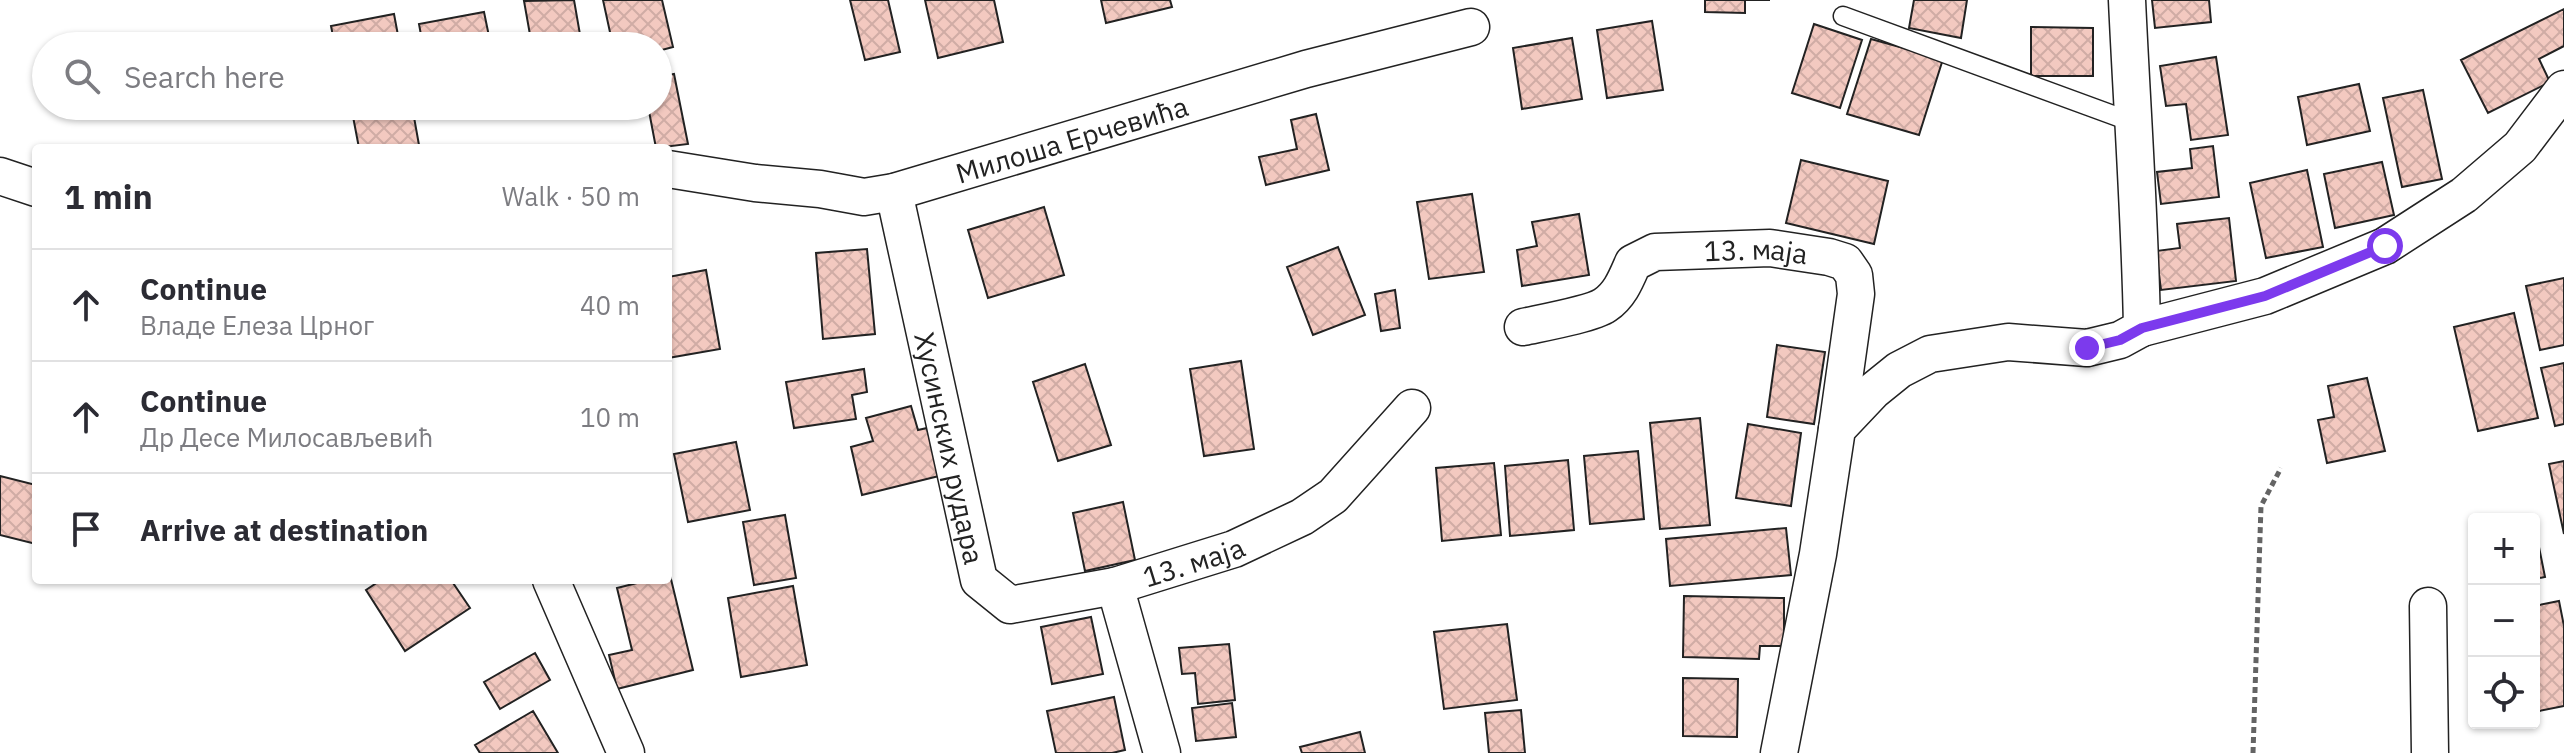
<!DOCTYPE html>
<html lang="en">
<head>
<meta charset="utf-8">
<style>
	body { margin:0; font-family:"IBM Plex Sans",sans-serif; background:#f2f2f3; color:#2b2b33 }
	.controls { position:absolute; right:24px; bottom:24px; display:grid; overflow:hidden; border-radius:8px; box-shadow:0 2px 6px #0004 }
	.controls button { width:72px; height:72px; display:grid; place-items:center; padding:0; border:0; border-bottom:2px solid #e1e1e2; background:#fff; color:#2b2b33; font:40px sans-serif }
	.stop { position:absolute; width:24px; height:24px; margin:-18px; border:6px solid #7c3aed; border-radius:50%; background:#fff }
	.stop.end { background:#7c3aed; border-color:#fff; box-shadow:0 2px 8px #0008 }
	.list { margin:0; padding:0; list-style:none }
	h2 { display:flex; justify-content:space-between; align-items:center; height:104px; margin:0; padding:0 32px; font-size:34px }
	h2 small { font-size:26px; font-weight:400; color:#7c7c81 }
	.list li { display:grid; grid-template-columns:52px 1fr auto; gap:24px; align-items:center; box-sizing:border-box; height:112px; padding:0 32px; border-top:2px solid #e1e1e2 }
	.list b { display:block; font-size:30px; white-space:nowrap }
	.list p { margin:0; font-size:26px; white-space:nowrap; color:#7c7c81 }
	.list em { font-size:26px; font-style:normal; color:#7c7c81 }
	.icon { flex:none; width:44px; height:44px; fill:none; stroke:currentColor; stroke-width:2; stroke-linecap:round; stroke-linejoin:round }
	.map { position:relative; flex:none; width:2564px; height:753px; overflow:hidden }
	.search { position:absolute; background:#fff; box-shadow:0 2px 6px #0004; left:32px; top:32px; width:640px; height:88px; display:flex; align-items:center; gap:20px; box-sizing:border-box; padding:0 28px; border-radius:44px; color:#7c7c81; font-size:30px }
	.panel { position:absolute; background:#fff; box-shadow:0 2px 6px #0004; left:32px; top:144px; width:640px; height:440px; border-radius:8px }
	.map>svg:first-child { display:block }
</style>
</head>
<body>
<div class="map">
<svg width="2564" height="753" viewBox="0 0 2564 753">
	<defs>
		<pattern id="building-cross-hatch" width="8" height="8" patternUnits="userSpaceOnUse" patternTransform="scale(2)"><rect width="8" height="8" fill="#f3c9c0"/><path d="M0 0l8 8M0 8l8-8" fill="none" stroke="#d0aca5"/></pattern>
	</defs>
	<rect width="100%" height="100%" fill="#fff"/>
	<path fill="url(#building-cross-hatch)" stroke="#222" stroke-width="2" d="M574,0L582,46H532L524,1Z
		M603,0H662L673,47L658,51V46H613Z
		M850,0H888L900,52L865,60Z
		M925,0H994L1003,42L938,58Z
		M1101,0H1170L1172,7L1106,23Z
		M1705,0H1770H1745V13L1705,12Z
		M1914,0H1967L1961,38L1909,28Z
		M2152,0H2209L2211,22L2155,28Z
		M2564,9V46L2539,59L2550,82L2488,113L2461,60Z
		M484,12L491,46H423L419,24Z
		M394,14L400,46H335L331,26Z
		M1652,21L1663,90L1607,98L1597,30Z
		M1814,24L1862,40L1840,108L1792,93Z
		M2031,27L2093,28V76H2031Z
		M1572,38L1582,99L1522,109L1513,48Z
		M1871,39L1943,59L1919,135L1847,114Z
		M2216,57L2228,135L2191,140L2186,104L2166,106L2160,66Z
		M674,74L688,144L656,148L648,106H658V77Z
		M2359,84L2370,131L2307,145L2298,97Z
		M2423,90L2442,179L2402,187L2383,98Z
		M351,106H412L419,145L404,148H359Z
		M1316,114L1329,170L1266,185L1259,157L1297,149L1291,120Z
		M2213,146L2219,197L2161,204L2157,172L2192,168L2190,149Z
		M1801,160L1888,181L1874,244L1786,223Z
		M2382,162L2394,215L2335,228L2324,174Z
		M2307,170L2323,247L2266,258L2250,183Z
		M1472,194L1484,272L1429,279L1417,202Z
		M1044,207L1064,275L988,298L968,230Z
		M1579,214L1589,275L1522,286L1517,250L1537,246L1532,222Z
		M2229,218L2236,281L2161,290L2156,251L2180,248L2177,224Z
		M1338,247L1365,315L1313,335L1287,267Z
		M867,249L875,334L823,339L816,253Z
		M706,270L720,349L668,358V277Z
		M2564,278V345L2540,350L2526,286Z
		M1395,290L1400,328L1381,331L1375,294Z
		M2514,313L2538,418L2478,431L2454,327Z
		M1777,345L1825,352L1814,424L1767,417Z
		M1241,361L1254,449L1204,456L1190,369Z
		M2564,363V424L2555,426L2541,368Z
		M1085,364L1111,445L1058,461L1033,382Z
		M864,369L867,392L852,395L856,419L794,428L786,382Z
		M2367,378L2385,451L2327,463L2318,420L2334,417L2328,386Z
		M911,406L918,430L927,428L939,476L862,495L851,447L873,441L866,418Z
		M1700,418L1710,525L1660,529L1650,423Z
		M1748,424L1801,433L1791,506L1736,498Z
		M736,442L750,510L688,522L674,454Z
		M1638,451L1644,519L1590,524L1584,456Z
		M1568,460L1574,530L1510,536L1505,466Z
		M2564,461V534L2549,464Z
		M1494,463L1501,535L1442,541L1436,468Z
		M0,476L36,485V544L0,535Z
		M1123,502L1135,560L1085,571L1073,513Z
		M785,515L796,578L754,585L743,522Z
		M2534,522L2545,577L2534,579Z
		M1786,528L1791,575L1670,586L1666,539Z
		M670,575L693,670L617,689L609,655L632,650L617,588L649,580H668V576Z
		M381,580H451L470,608L405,651L366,590Z
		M793,586L807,665L741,677L728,598Z
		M1684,596L1784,598V646H1760L1759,659L1683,657Z
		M2559,601L2564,626V706L2534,712V606Z
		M1091,617L1103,674L1052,684L1041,627Z
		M1507,624L1517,700L1444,709L1434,632Z
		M1229,644L1235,700L1198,704L1195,673L1182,674L1179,648Z
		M535,653L550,680L500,709L484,682Z
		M1683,678L1738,679L1737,737L1683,736Z
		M1114,697L1125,750L1112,753H1056L1047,711Z
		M1232,703L1236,737L1196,741L1192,708Z
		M1521,710L1525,753H1489L1485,713Z
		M533,711L558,753H480L475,745Z
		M1360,732L1365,753H1302L1300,747Z"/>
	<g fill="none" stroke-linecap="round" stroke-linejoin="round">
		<defs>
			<path id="lane" d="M1843,16L2132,122"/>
			<g id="street">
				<path id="s1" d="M668,169L755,183L820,189L864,197L894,192L1306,69L1471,27"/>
				<path d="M0,176L36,188"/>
				<path id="s2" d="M894,192L979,580L1010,605L1115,586L1162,753"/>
				<path id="s3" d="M1523,327C1541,323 1592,314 1605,305C1620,295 1626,279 1633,263L1655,252L1770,248L1829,257L1845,262L1854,275L1856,294L1837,429"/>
				<path d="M2142,328L2265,296L2385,246L2464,195L2520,147L2564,89"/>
				<path d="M551,580L626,753"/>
				<path id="s4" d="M1115,586L1234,549L1302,517L1333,496L1412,408"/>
				<path d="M2428,606L2430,753"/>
				<path d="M1779,753L1818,554L1837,429L1873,391L1899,370L1930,354L2008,342L2087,348L2120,340L2142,328C2140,218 2132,109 2127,0"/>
			</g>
		</defs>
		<use href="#lane" stroke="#222" stroke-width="21"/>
		<use href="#street" stroke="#222" stroke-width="39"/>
		<path stroke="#646464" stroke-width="5" stroke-dasharray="6 4" stroke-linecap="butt" d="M2253,753L2261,506L2281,468"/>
		<use href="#lane" stroke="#fff" stroke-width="18"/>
		<use href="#street" stroke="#fff" stroke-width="36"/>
	</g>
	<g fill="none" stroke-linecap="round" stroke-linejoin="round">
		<path stroke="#7c3aed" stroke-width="10" d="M2087,348L2120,340L2142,328L2265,296L2385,246"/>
	</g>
	<g text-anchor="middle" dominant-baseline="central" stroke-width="6" stroke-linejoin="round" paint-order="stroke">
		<g font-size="28" fill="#222" stroke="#fff">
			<text stroke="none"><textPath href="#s1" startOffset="414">Милоша Ерчевића</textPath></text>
			<text stroke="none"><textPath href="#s3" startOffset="262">13. маја</textPath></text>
			<text stroke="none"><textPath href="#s2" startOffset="262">Хусинских рудара</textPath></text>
			<text stroke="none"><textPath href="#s4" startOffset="82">13. маја</textPath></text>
		</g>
	</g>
</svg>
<div class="controls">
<button>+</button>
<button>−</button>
<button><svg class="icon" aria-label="locate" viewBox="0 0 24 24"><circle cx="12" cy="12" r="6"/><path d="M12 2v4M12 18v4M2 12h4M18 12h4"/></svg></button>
</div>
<div class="stop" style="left:2385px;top:246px"></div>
<div class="stop end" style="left:2087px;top:348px"></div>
<div class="search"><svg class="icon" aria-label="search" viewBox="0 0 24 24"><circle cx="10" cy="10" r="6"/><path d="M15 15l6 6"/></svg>Search here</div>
<section class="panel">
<h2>1 min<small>Walk · 50 m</small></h2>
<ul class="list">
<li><svg class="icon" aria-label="ahead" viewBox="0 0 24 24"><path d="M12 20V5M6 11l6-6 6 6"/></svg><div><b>Continue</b><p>Владе Елеза Црног</p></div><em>40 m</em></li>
<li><svg class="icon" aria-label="ahead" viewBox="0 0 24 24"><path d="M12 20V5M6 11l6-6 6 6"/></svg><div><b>Continue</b><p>Др Десе Милосављевић</p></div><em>10 m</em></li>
<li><svg class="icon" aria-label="arrive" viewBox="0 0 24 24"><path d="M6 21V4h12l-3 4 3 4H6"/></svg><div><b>Arrive at destination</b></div></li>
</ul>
</section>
</div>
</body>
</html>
